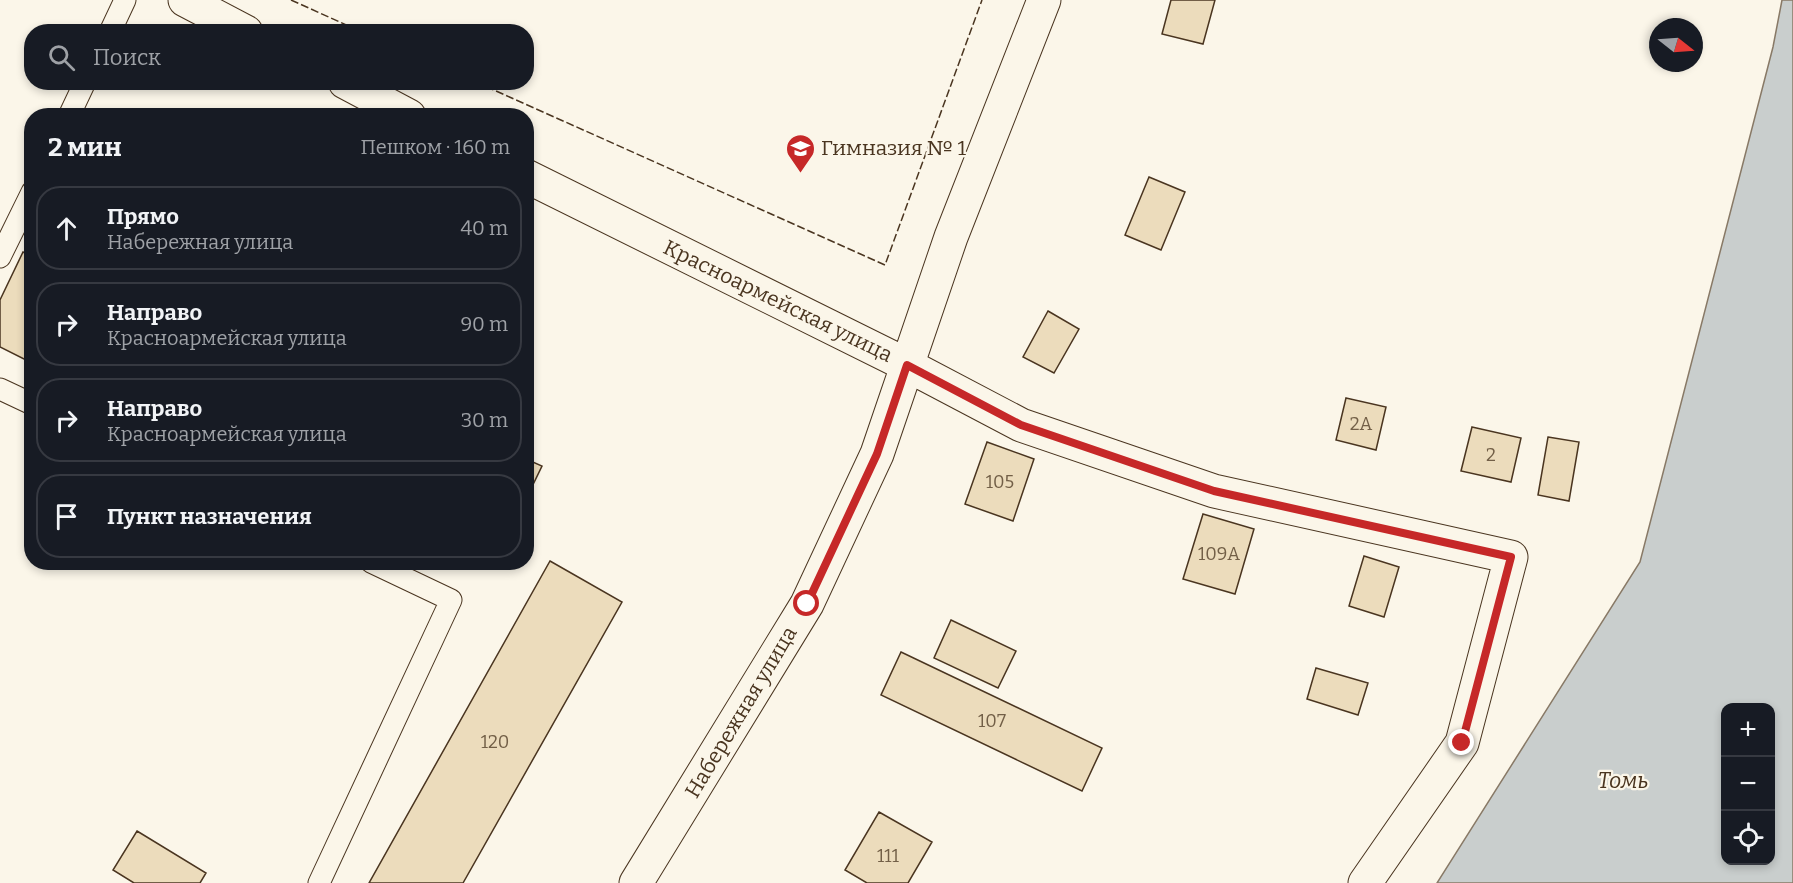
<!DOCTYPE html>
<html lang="ru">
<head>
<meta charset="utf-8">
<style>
	body { margin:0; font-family:Bitter,serif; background:#20242c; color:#f1f3f6 }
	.controls { position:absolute; right:18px; bottom:18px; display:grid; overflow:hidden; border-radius:12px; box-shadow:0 3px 9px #0003 }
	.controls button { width:54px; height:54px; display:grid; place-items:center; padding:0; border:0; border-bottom:2px solid #363941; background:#171b24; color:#f1f3f6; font:30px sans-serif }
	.compass { position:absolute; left:1649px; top:18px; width:54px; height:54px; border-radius:50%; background:#171b24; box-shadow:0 3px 9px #0003; rotate:107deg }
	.stop { position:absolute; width:18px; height:18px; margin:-14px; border:4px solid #c62828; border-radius:50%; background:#fff }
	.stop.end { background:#c62828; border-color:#fff; box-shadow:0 2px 6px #0008 }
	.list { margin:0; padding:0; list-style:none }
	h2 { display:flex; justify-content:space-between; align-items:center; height:78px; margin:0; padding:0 24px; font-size:26px }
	h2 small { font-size:20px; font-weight:400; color:#9ea1a6 }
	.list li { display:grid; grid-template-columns:39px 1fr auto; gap:18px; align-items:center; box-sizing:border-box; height:84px; margin:0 12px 12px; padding:0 12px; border:2px solid #363941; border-radius:24px }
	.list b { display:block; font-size:22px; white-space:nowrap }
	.list p { margin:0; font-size:20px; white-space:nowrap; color:#9ea1a6 }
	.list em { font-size:20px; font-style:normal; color:#9ea1a6 }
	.icon { flex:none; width:33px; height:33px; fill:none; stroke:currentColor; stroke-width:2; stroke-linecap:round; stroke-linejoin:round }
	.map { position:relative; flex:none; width:1793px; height:883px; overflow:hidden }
	.search { position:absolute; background:#171b24; box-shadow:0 3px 9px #0003; left:24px; top:24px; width:510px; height:66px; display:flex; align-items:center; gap:15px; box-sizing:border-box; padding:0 21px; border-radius:24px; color:#9ea1a6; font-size:22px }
	.panel { position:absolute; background:#171b24; box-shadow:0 3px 9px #0003; left:24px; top:108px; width:510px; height:462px; border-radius:24px }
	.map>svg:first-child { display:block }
</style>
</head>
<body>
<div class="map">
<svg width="1793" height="883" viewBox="0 0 1793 883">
	<rect width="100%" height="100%" fill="#fbf6e9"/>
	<path fill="#c9cecd" stroke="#887966" stroke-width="1.5" fill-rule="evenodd" d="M1782,0H1793V883H1437L1640,562L1773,47ZM1726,708H1770V860H1726Z"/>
	<path fill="#ecdcbc" stroke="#4a3520" stroke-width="1.5" d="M1171,0H1215L1203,44L1162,34Z
		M1149,177L1185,192L1161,250L1125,235Z
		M23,252L32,256V363L0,347V300Z
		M1048,311L1079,329L1054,373L1023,357Z
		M1346,398L1386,407L1376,450L1336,440Z
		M1472,427L1521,438L1511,482L1461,471Z
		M1548,437L1579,442L1569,501L1538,495Z
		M987,442L1034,459L1013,521L965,504Z
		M526,459L542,466L526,499Z
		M1203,514L1254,529L1235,594L1183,579Z
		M1364,556L1399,567L1384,617L1349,606Z
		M550,561L622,602L463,883H369Z
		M951,620L1016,651L998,688L934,658Z
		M901,652L1102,748L1082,791L881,695Z
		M1316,668L1368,683L1358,715L1307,699Z
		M879,812L932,842L908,883H867L845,870Z
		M137,831L206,873L200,883H134L113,870Z"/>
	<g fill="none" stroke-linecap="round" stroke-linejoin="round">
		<defs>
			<path id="service" d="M110,32L125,0
				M69,116L85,82
				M0,257L32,192
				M0,389L32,404
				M319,883L451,600L371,562"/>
			<path id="minor" d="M185,0L246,32
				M345,82L409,116
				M526,176L907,365L1021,425L1214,491L1511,557L1462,743L1365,883
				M636,883L807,604L877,454L951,237L1044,0"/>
		</defs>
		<use href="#service" stroke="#4a3520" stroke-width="23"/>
		<use href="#minor" stroke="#4a3520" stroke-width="35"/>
		<use href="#service" stroke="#fbf6e9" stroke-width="21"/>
		<use href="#minor" stroke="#fbf6e9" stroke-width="33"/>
		<path stroke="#4a3520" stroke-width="1.5" stroke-dasharray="8 3" stroke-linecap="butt" d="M291,0L362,32
			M476,82L885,265L982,0"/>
	</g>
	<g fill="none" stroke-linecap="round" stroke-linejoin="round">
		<path stroke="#c62828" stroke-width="8" d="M807,604L877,454L907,365L1021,425L1214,491L1511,557L1462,743"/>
	</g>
	<defs>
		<symbol id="school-pin" viewBox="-11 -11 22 30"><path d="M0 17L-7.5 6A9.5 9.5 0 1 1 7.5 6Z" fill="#c62828" stroke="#fbf6e9"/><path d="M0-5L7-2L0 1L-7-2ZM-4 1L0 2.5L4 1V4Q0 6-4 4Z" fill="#fff"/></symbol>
	</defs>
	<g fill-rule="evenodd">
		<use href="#school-pin" x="784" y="132" width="33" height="45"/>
	</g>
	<g text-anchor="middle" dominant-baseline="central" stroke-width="4.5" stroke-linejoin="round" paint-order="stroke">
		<g font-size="18" fill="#725f47">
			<text x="1361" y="424">2А</text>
			<text x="1491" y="455">2</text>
			<text x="1000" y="482">105</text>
			<text x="1219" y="554">109А</text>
			<text x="992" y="721">107</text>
			<text x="495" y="742">120</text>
			<text x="888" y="856">111</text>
		</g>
		<g font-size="21" fill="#4a3520" stroke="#fbf6e9" text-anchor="start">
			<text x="821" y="148">Гимназия № 1</text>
		</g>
		<g font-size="21" fill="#4a3520" stroke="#fbf6e9">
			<text transform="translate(778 301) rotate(26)">Красноармейская улица</text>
			<text transform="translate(741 712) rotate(-59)">Набережная улица</text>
		</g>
		<g font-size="22" font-style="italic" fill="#4a3520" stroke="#fbf6e9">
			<text x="1623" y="780">Томь</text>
		</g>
	</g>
</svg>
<div class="controls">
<button>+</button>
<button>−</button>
<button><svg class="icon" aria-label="locate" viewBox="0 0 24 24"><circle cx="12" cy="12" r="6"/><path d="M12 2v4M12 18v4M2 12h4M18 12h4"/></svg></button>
</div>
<svg class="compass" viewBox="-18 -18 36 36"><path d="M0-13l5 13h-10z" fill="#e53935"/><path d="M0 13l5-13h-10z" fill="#9ea1a6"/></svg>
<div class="stop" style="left:807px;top:604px"></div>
<div class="stop end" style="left:1462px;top:743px"></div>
<div class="search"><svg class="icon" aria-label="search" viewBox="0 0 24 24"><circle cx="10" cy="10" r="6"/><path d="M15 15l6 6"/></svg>Поиск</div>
<section class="panel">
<h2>2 мин<small>Пешком · 160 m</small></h2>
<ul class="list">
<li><svg class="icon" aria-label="ahead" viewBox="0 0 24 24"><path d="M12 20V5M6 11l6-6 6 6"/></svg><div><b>Прямо</b><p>Набережная улица</p></div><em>40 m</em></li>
<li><svg class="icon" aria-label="right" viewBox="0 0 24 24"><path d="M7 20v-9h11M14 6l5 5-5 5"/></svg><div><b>Направо</b><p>Красноармейская улица</p></div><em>90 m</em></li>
<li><svg class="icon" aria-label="right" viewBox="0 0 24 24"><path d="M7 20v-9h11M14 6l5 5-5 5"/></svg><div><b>Направо</b><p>Красноармейская улица</p></div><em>30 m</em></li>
<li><svg class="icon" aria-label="arrive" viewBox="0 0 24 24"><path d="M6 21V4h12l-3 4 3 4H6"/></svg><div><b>Пункт назначения</b></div></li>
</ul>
</section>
</div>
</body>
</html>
